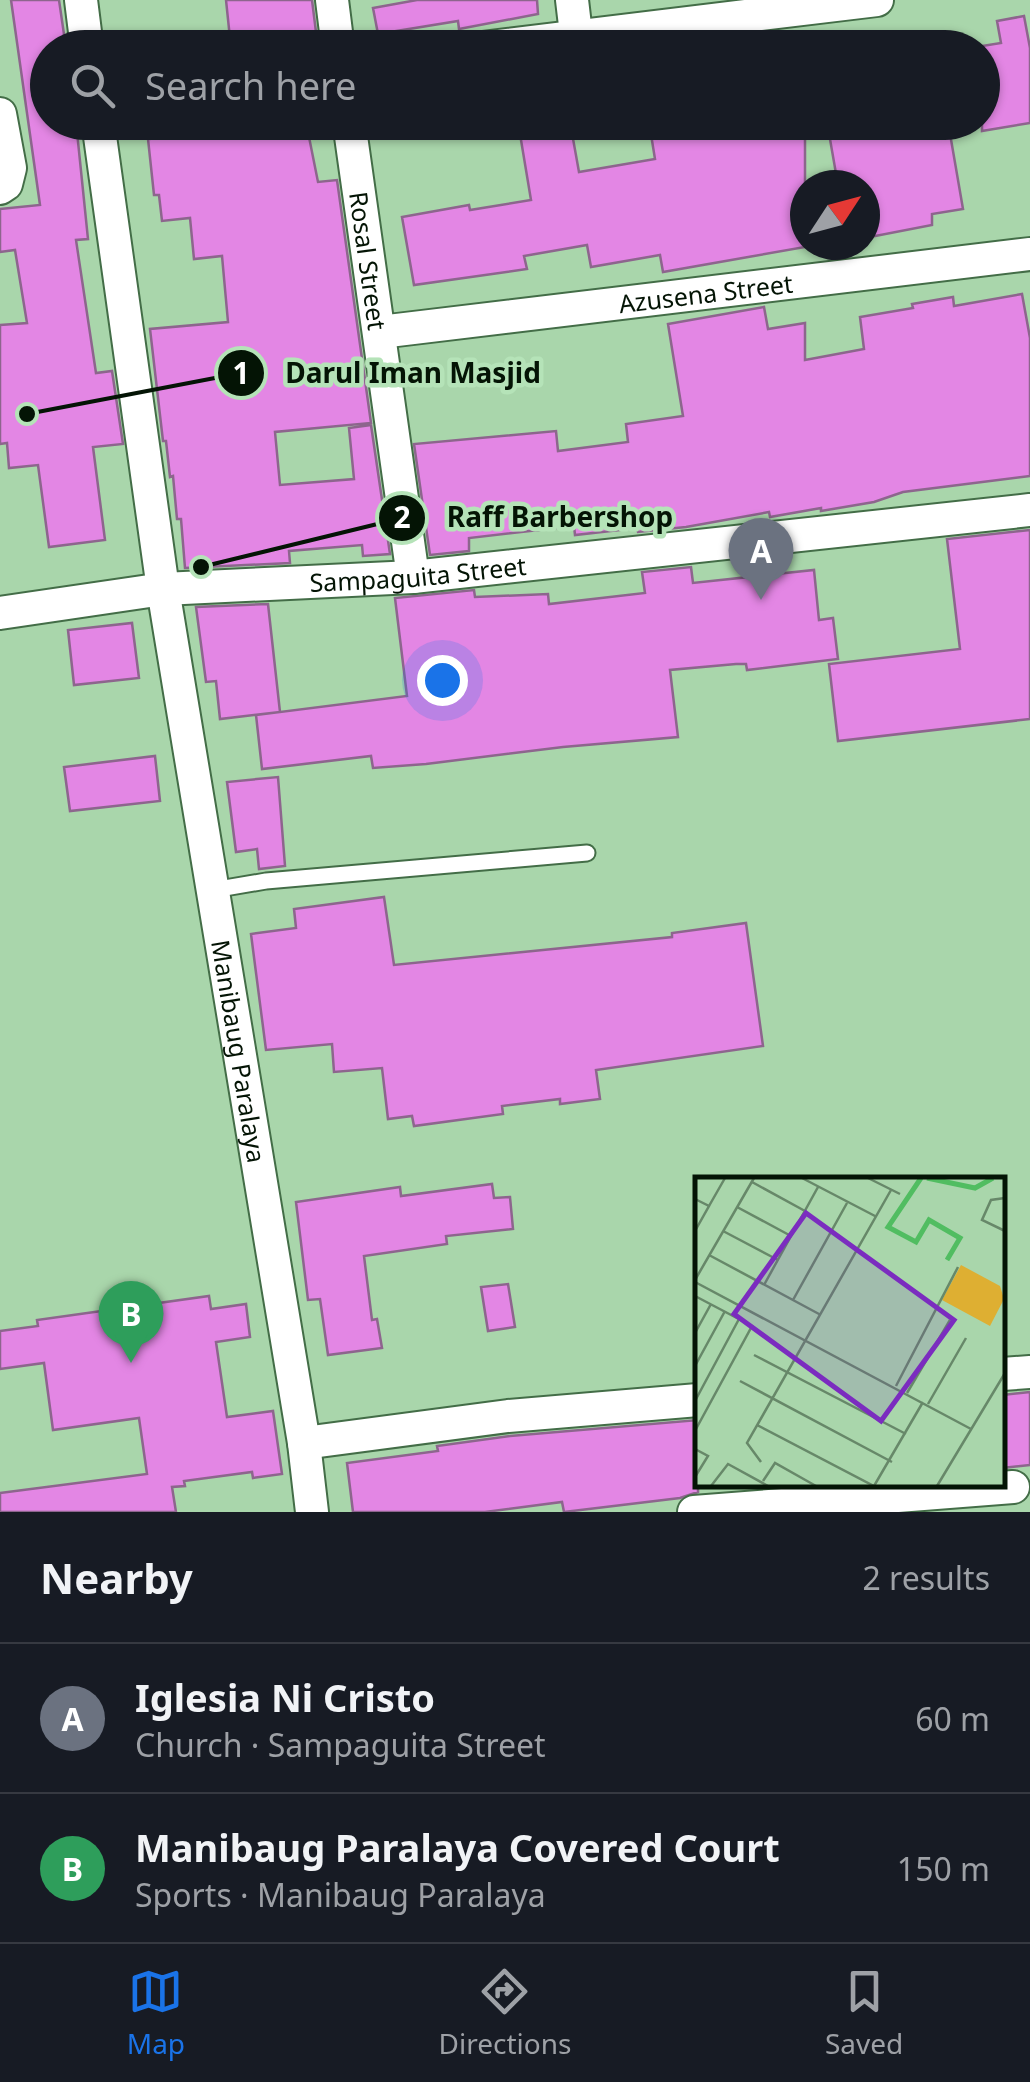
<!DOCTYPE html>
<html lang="en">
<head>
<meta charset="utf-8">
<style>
	body { margin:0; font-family:"Noto Sans",sans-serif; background:#20242c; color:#f1f3f6 }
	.compass { position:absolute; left:790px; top:170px; width:90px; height:90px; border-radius:50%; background:#171b24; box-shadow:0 2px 8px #0004; rotate:54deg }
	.you { position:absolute; left:442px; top:680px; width:35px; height:35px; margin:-25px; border:8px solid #fff; border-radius:50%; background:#1a73e8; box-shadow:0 0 0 15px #1a73e833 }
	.badge { display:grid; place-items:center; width:65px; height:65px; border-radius:50%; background:#1a73e8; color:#fff; font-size:32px; font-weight:700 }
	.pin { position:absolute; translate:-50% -82px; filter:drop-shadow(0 2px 5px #0008) }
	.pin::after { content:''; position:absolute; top:52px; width:35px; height:30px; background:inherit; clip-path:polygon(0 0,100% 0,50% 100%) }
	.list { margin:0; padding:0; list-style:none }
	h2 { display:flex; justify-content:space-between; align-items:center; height:130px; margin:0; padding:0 40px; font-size:42px }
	h2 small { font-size:32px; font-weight:400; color:#9ea1a6 }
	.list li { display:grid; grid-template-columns:65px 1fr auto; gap:30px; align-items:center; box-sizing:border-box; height:150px; padding:0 40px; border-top:2px solid #363941 }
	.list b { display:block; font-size:38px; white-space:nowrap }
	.list p { margin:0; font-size:32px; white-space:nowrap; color:#9ea1a6 }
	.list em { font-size:32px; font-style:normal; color:#9ea1a6 }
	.icon { flex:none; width:55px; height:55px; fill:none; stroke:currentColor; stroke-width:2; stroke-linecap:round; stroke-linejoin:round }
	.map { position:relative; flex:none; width:1030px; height:1512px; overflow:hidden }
	.search { position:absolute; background:#171b24; box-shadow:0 2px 8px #0004; left:30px; right:30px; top:30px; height:110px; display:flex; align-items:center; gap:25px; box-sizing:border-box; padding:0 35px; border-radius:55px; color:#9ea1a6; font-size:38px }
	.sheet { height:430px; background:#171b24 }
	nav { display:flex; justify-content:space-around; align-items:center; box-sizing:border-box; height:140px; border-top:2px solid #363941; background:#171b24; font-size:28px; color:#9ea1a6 }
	nav a { display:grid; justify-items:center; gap:5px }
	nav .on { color:#1a73e8 }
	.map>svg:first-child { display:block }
</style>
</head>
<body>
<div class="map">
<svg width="1030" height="1512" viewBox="0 0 1030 1512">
	<rect width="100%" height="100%" fill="#a9d6ab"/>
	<path fill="#e386e4" stroke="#8d658d" stroke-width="2.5" d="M11,0H59L66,48H48V122H76L88,239L76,240L96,373L112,371L123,444L93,447L105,540L49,547L38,465L9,468L7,443L0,444V325L27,323L15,250L0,252V209L40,205Z
		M226,0H312L318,48H231Z
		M417,0H537L538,14L459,29L458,21L378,34L373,8Z
		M1024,16L1030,48V123L982,131V46L1001,43L997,21Z
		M177,122H306L318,182L337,180L371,423L275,432L280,485L354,479L349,428L371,425L390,554L363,556L362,545L289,551L290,563L185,568L181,519H177L173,476L170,477L166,441H163L150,329L228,322L222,256L194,259L190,218L162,221L159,195H154L148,139L178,137Z
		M518,122H570L579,172L655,159L649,122H805V247L663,272L660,255L591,267L587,245L524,256L527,269L414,285L402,217L469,205L470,210L531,200Z
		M827,122H948L963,209L932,214V225L865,238V185H838Z
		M1022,294L1030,338V476L903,492L874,502L821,511V508L770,517L769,512L686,527L638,532L637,528L575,535L574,526L469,538V551L430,555L414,444L556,431L558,451L628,442L626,424L683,416L668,324L764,307L768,329L805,323V360L864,349L860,317L913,308L912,304L953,297L954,306Z
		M1030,530V719L838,741L829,664L960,649L947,539Z
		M691,567L693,583L814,570L819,620L833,618L838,659L747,670L746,664H736L670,670L678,737L563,747L426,764L373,768L371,756L262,769L256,715L407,696L395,598L474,590L475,597L548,594L549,604L645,593L642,572Z
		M268,604L280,712L220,719L216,681L206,682L196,607Z
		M132,623L139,678L74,685L68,630Z
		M155,756L160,801L70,811L64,767Z
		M278,777L285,866L259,869L257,849L236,852L227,782Z
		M384,897L394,965L672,937V933L746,923L763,1046L596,1070L600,1099L560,1104V1099L502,1106L503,1114L414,1126L412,1116L388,1119L382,1068L334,1072L332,1044L266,1050L251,934L296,928L294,909Z
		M492,1184L494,1198L510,1197L513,1229L446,1236L447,1244L364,1256L372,1320L377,1319L382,1348L328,1355L320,1299L308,1300L296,1202L400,1187L401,1196Z
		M508,1284L515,1327L488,1331L481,1287Z
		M209,1296L211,1309L246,1304L250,1337L216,1342L227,1417L273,1411L282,1474L253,1478L252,1472L184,1481L185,1486L172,1487L176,1512H0V1493L147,1474L139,1418L53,1430L44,1363L0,1369V1331L38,1326L37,1320Z
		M1030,1392V1465L1002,1468V1395Z
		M698,1420V1492L680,1498L564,1512L562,1502L485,1512H353L347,1463L438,1451L437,1446L510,1436Z"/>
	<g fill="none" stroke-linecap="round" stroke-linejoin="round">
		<defs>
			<path id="lane" d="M213,890L266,881L587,853"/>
			<g id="street">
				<path d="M81,0L87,48"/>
				<path d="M332,0L338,48"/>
				<path d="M572,0L576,34"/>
				<path d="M482,48L877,0"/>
				<path d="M0,114L10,168L6,184L0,188"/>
				<path id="s1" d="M98,122L163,589L304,1443L312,1512"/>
				<path id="s2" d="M349,122L413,577"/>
				<path id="s3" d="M380,332L1030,254"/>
				<path id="s4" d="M0,613L163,589L413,577L1030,510"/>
				<path d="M1002,1374L1030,1372"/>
				<path d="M304,1443L508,1416L698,1400"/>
				<path d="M694,1512L1013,1487"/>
			</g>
		</defs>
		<use href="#lane" stroke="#436d47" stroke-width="19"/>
		<use href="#street" stroke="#436d47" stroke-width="36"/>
		<use href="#lane" stroke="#fff" stroke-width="15"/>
		<use href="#street" stroke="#fff" stroke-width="32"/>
	</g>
	<g text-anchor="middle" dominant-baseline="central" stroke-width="9" stroke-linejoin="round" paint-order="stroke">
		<g font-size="25" fill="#041405" stroke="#b5e3b8">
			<text stroke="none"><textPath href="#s2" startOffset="140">Rosal Street</textPath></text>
			<text stroke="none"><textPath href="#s3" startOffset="328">Azusena Street</textPath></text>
			<text stroke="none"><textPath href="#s4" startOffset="420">Sampaguita Street</textPath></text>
			<text stroke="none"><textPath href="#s1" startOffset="940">Manibaug Paralaya</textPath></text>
		</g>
	</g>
	<g transform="translate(695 1177)">
		<rect width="310" height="310" fill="#a9d6ab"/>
		<path d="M266,88L305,109L309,122L295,149L247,123Z" fill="#deaf32"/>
		<path fill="none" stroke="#51bd61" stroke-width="5" d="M226,1L193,50L221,65L234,43L265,61L252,83M232,1L280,11L298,1"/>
		<path fill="none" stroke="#678869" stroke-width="2.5" d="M107,1L180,39M173,1L205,17M57,5L110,34M310,21L296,23L287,43L310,54M0,22L14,29L0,54M14,29L30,1M42,30L96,59M28,54L83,83M14,78L124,137M0,103L59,1M0,105L276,252M69,108L123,10M0,119L57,149L1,252M98,123L152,26M0,156L16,127M59,178L211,257M0,189L30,134M45,204L197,285M201,209L263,90M212,216L255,143M0,224L44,142M233,227L271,161M62,248L179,309L228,225M0,272L13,279L0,300M66,285L52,266L196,13M68,304L80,286L121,309M16,309L33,287L73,309M242,309L310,196"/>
		<path fill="#7b2cbf" fill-opacity="0.15" stroke="#7b2cbf" stroke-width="5" d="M111,36L259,143L186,244L39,137Z"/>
		<rect width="310" height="310" fill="none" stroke="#041405" stroke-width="5"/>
	</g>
	<path fill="none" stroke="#041405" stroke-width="4" d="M27 414L241 373M201 567L402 518"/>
	<g fill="#041405" stroke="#b5e3b8" stroke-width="4">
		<circle cx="27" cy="414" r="10"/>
		<circle cx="201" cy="567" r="10"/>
		<circle cx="241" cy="373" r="25"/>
		<circle cx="402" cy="518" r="25"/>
	</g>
	<g font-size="30" text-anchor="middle" font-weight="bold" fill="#fff">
		<text x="241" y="384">1</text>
		<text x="402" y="528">2</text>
	</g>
	<g font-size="28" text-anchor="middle" font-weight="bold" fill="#041405" stroke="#b5e3b8" stroke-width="9" stroke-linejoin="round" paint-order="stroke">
		<text x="413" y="383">Darul Iman Masjid</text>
		<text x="560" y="527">Raff Barbershop</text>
	</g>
</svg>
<svg class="compass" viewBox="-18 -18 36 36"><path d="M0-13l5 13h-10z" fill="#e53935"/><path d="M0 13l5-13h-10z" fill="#9ea1a6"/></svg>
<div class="you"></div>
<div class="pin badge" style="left:761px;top:600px;background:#6b7280">A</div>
<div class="pin badge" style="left:131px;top:1363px;background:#2e9e5b">B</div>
<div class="search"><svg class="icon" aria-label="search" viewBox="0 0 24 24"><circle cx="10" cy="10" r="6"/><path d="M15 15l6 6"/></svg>Search here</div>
</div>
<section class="sheet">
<h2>Nearby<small>2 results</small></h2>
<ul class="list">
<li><span class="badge" style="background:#6b7280">A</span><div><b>Iglesia Ni Cristo</b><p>Church · Sampaguita Street</p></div><em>60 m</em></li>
<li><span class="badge" style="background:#2e9e5b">B</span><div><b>Manibaug Paralaya Covered Court</b><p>Sports · Manibaug Paralaya</p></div><em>150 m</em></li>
</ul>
</section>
<nav>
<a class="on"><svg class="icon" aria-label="map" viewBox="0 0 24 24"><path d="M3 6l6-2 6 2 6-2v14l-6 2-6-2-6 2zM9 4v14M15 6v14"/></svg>Map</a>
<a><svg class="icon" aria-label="directions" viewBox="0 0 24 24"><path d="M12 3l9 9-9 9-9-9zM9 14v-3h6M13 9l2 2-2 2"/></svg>Directions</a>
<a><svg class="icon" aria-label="saved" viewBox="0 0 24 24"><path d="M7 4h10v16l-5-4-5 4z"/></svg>Saved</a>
</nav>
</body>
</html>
